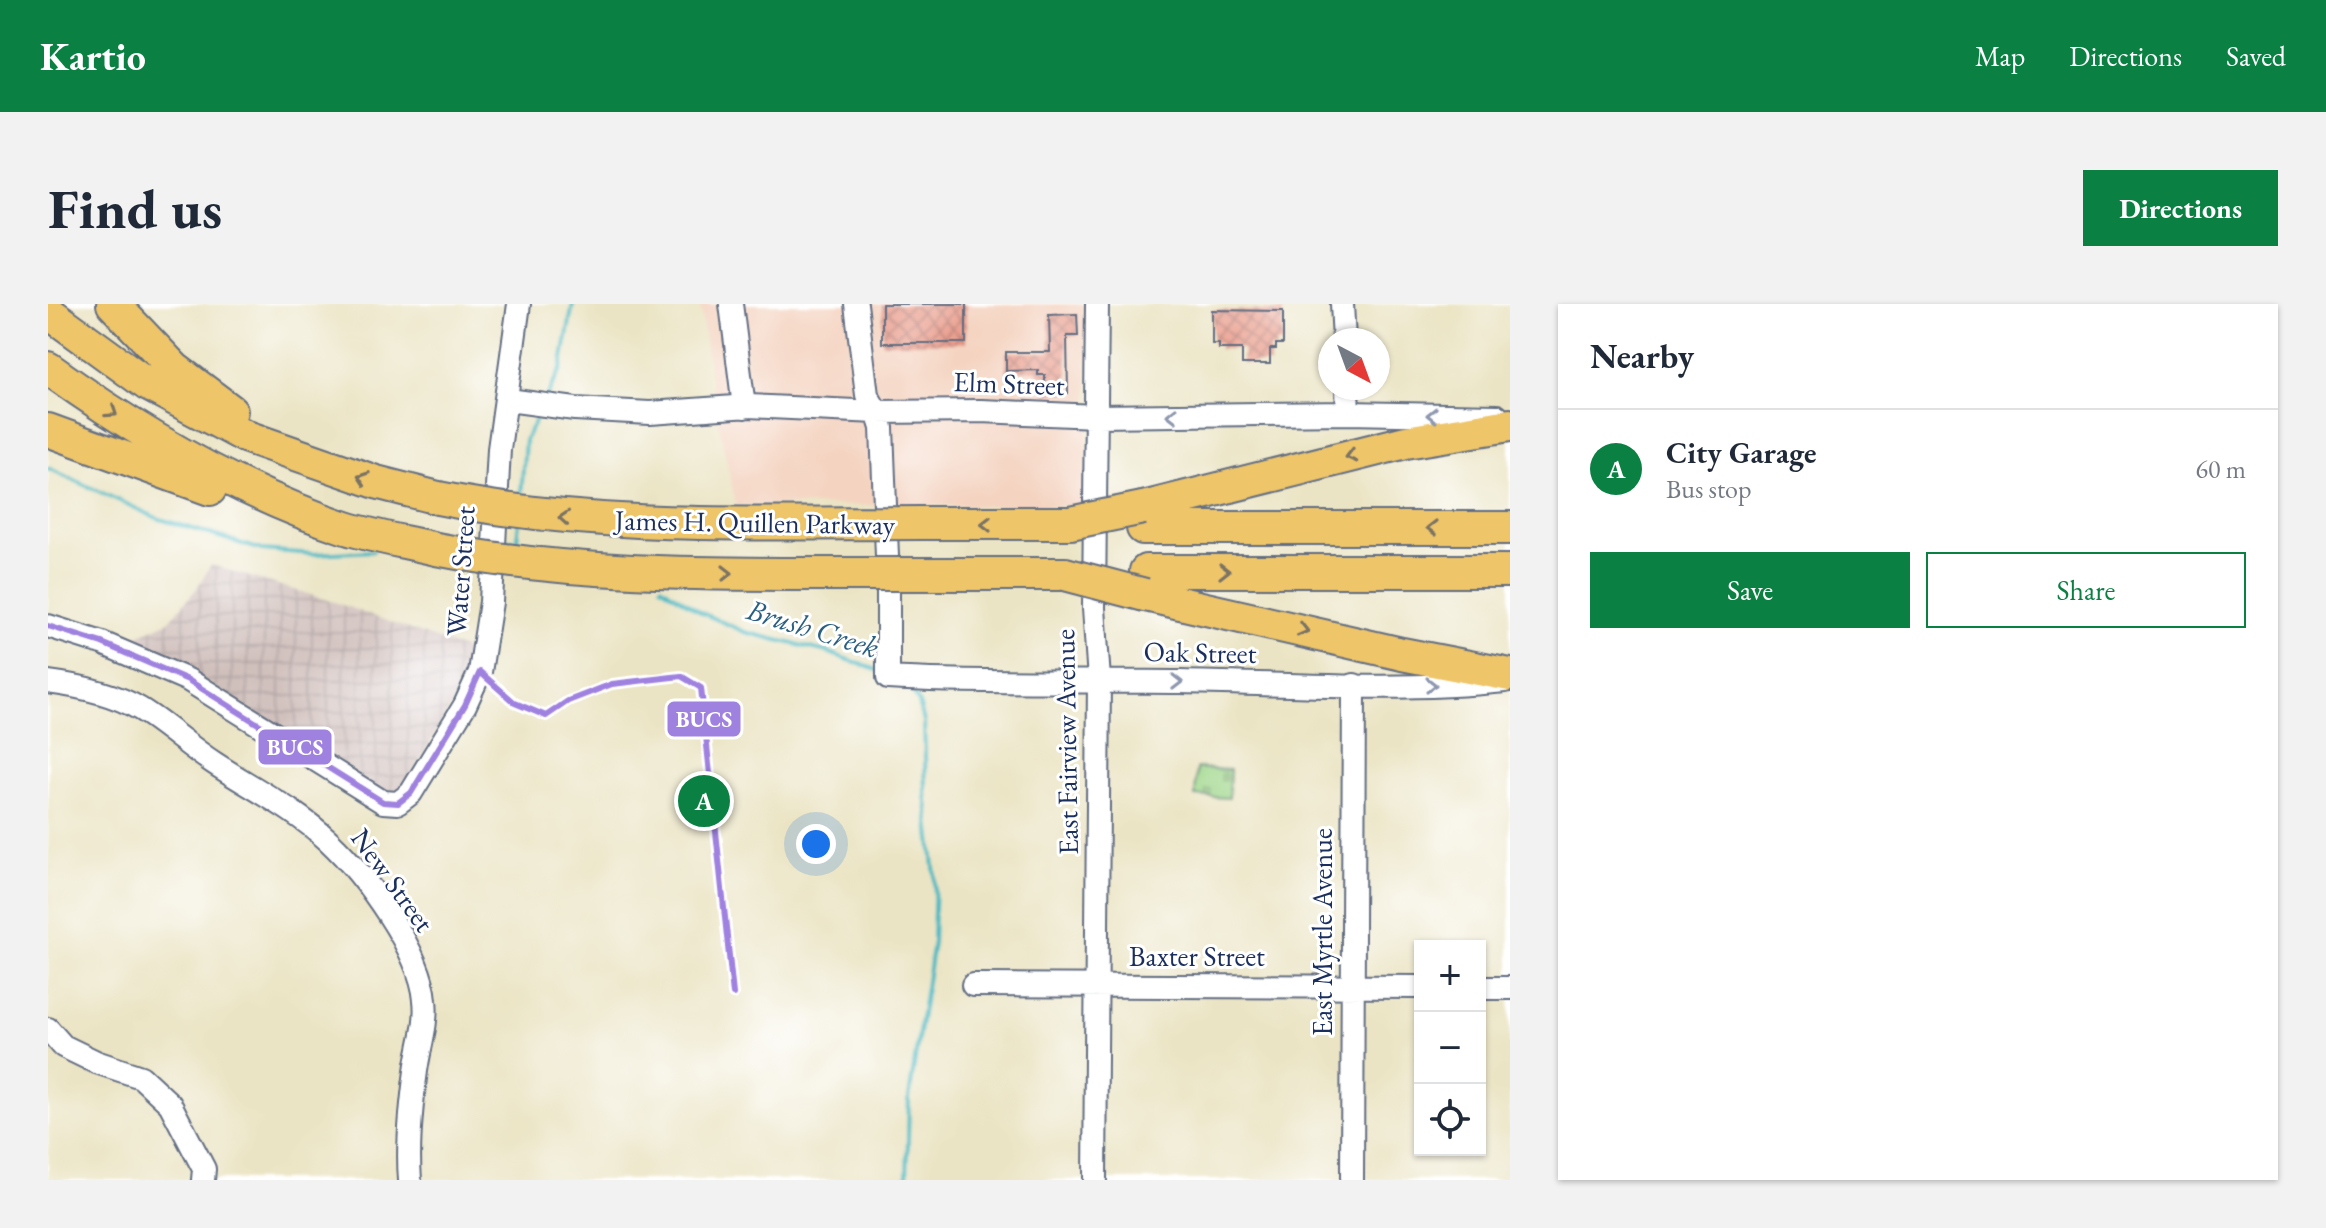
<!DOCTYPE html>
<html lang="en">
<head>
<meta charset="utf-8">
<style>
	body { margin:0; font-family:"EB Garamond",serif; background:#f2f2f3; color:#1f2937 }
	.controls { position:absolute; right:24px; bottom:24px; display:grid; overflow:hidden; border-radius:0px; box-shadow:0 2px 6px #0004 }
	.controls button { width:72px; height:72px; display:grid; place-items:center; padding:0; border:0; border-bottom:2px solid #e0e1e3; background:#fff; color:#1f2937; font:40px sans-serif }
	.compass { position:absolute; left:1270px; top:24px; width:72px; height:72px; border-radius:50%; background:#fff; box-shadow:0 2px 6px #0004; rotate:139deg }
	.you { position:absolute; left:768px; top:540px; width:28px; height:28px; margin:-20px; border:6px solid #fff; border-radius:50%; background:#1a73e8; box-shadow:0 0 0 12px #1a73e833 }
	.badge { display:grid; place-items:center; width:52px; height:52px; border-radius:50%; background:#0b8043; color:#fff; font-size:26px; font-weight:700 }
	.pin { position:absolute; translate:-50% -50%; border:4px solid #fff; box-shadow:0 2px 8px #0006 }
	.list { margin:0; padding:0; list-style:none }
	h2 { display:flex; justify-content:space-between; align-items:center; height:104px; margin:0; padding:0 32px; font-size:34px }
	h2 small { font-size:26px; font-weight:400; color:#747a83 }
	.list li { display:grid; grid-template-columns:52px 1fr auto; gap:24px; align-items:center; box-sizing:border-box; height:120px; padding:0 32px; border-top:2px solid #e0e1e3 }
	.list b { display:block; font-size:30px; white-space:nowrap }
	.list p { margin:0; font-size:26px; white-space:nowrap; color:#747a83 }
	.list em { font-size:26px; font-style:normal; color:#747a83 }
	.actions { display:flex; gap:16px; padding:24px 32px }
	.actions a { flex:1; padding:18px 0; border:2px solid #0b8043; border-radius:0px; text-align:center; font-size:28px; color:#0b8043 }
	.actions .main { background:#0b8043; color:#fff }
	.icon { flex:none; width:44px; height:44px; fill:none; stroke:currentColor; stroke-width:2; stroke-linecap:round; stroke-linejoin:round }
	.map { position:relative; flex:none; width:1462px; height:876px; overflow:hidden; border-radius:0px }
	header { display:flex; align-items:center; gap:48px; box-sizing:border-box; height:112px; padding:0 40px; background:#0b8043; color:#fff }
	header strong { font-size:38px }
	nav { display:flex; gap:44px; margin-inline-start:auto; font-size:28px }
	.intro { display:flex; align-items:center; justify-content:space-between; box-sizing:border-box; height:192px; padding:0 48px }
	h1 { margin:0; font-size:56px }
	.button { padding:20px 36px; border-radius:0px; background:#0b8043; color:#fff; font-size:28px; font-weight:700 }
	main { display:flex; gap:48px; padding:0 48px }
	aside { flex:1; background:#fff; border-radius:0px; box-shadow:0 2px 6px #0004 }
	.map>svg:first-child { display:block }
</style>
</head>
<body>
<header>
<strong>Kartio</strong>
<nav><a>Map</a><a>Directions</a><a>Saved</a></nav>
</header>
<div class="intro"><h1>Find us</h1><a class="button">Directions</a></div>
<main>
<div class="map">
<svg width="1462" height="876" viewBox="0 0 1462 876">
	<defs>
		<pattern id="industrial-grid" width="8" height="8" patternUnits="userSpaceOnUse" patternTransform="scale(2)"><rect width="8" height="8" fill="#d0c0bc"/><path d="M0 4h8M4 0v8" fill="none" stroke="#b2a5a4"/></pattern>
		<pattern id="cemetery-stones" width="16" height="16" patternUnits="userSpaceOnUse" patternTransform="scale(2)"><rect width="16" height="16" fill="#9dd587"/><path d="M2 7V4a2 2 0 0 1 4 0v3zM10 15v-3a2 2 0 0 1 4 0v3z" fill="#87b777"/></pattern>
		<pattern id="building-cross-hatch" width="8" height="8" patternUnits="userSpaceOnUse" patternTransform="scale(2)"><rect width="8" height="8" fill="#e99987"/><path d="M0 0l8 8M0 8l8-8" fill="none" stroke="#bc7d72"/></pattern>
	</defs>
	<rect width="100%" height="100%" fill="#fff"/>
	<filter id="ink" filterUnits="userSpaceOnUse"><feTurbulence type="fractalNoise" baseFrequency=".0125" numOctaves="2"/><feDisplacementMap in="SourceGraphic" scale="16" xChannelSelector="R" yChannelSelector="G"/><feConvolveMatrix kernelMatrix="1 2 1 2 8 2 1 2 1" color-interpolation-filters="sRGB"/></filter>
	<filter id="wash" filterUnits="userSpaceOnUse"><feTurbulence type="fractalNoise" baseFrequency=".006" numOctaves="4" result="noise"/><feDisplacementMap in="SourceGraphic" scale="32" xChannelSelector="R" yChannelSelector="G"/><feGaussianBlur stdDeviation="1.8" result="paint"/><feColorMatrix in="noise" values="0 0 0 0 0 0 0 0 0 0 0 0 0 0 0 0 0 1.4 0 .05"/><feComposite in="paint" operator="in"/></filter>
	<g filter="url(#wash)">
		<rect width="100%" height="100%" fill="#ebe4c4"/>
		<path fill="#f4d3c0" d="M652,0H1040L1039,202L688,201L665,93Z"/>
		<path fill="url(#industrial-grid)" d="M163,261L286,298L421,347L415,382L362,474L349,488H330L166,383L79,336L121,317L149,284Z"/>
		<path fill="url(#cemetery-stones)" stroke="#5c8272" stroke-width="2" d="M1149,464L1182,466L1181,494L1147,492Z"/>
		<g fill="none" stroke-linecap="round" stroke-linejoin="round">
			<path stroke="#49b8c1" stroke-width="4" d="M498,94L513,65L525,0
				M0,164L109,214L214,246L265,250L325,247
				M473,193L477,136L491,109
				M469,235L471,218
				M459,236L565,252
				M613,282L654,309L697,328L779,348L834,368
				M859,876L861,794L885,638L887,572L878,489L876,418L871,399L862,384"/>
		</g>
		<g id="blocks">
			<path fill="url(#building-cross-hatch)" d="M834,0H918V39H834Z
				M1164,6L1235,7V40H1228V45H1222V60H1194V45H1171V40H1164Z
				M1029,10L1030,32H1019L1020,89L997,90V71H990V66L958,67V48H1002L1001,11Z"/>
		</g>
	</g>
	<g filter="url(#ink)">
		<use href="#blocks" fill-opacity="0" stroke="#646e82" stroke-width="2"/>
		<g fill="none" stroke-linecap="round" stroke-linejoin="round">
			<defs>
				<path id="minor" d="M683,0L696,103
					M808,0L819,91L829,108L834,124L840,278V374C938,380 1036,376 1133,378C1240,380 1350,388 1457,377
					M1294,0L1296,36
					M1299,84L1300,109
					M460,96L527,105L602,109L701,102L829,108L933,107L1048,112L1300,109L1449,112
					M0,322L54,339L140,376L335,498L350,499L363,489L417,401L432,368L443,298L451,145L471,0
					M0,378C31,382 65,389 92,405C118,421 140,442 166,459C204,484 247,505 281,537C316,570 373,647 377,696C380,720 371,743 368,767C363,803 359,840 362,876
					M925,681L1372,683
					M1432,684H1462
					M0,725L15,742L48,758L93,773L122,800L156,865L155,876
					M1047,876L1051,376L1046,304L1049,0
					M1304,876L1306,381"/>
				<path id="highway" d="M65,0L127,65L183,107
					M0,8L99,80L199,133L328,178L390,194
					M0,64C91,130 190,188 298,224C327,233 358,238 388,245
					M0,126L162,185
					M1095,204L1358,138L1462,121
					M874,219H1022
					M1095,224H1462
					M1098,267H1462
					M877,270H1017
					M1097,291L1354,350L1462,371"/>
			</defs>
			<use href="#minor" stroke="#646e82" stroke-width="26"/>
			<use href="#highway" stroke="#646e82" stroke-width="36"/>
			<use href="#minor" stroke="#fff" stroke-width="22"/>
			<use href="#highway" stroke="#eec569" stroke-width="32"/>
			<defs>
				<path id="highway-bridge" d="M390,194C550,226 712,219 874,219
					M1022,219L1095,204
					M388,245C548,276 714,269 877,270
					M1017,270L1097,291"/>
			</defs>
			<use href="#highway-bridge" stroke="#646e82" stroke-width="36" stroke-linecap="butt"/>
			<use href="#highway-bridge" stroke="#eec569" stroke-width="32"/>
			<defs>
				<path id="bus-1" d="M0,322L54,339L140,376L335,498L350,499L363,489L417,401L432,368L467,399L498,412L520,397L564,380L633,372L653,384L685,690"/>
			</defs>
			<use href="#bus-1" stroke="#fff" stroke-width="12"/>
			<use href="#bus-1" stroke="#9f81df" stroke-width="6"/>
		</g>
		<defs><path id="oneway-chevron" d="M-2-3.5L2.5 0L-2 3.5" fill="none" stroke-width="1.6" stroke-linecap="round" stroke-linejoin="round" transform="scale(2)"/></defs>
		<g stroke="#7a7263">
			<use href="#oneway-chevron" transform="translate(64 108) rotate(34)"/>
			<use href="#oneway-chevron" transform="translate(1303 152) rotate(165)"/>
			<use href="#oneway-chevron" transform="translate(315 174) rotate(-161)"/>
			<use href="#oneway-chevron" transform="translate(516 214) rotate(-176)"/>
			<use href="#oneway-chevron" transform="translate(938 220) rotate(-180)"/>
			<use href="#oneway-chevron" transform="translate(1384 224) rotate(180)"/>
			<use href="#oneway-chevron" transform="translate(1176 267)"/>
			<use href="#oneway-chevron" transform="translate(679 269)"/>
			<use href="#oneway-chevron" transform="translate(1255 326) rotate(14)"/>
		</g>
		<g stroke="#8d97ae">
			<use href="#oneway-chevron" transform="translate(1124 111) rotate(179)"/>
			<use href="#oneway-chevron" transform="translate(1384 111) rotate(-179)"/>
			<use href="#oneway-chevron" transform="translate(1129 378) rotate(1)"/>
			<use href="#oneway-chevron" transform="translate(1383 381)"/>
		</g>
	</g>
	<g text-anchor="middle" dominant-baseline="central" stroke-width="6" stroke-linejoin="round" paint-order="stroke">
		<g font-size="28" fill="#1b2f5e" stroke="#fff">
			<text transform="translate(961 79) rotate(2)">Elm Street</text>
			<text transform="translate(707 218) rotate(1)">James H. Quillen Parkway</text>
			<text transform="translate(412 267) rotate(-86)">Water Street</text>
			<text transform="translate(1152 348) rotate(1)">Oak Street</text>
			<text transform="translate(1018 438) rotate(-91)">East Fairview Avenue</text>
			<text transform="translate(345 576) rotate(54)">New Street</text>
			<text transform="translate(1274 628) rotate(-90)">East Myrtle Avenue</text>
			<text x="1149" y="652">Baxter Street</text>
		</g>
		<g font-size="30" font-style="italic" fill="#2b5f81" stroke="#fff">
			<text transform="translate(765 324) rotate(17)">Brush Creek</text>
		</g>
	</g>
	<g stroke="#fff" stroke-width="3">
		<rect x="618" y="396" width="76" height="38" rx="8" fill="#9f81df"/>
		<rect x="209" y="424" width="76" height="38" rx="8" fill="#9f81df"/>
	</g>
	<g font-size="22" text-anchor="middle" font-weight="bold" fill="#fff">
		<text x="656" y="423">BUCS</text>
		<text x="247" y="451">BUCS</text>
	</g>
</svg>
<div class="controls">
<button>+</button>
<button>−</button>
<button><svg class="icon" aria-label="locate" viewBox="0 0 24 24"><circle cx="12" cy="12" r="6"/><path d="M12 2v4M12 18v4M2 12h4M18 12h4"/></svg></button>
</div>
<svg class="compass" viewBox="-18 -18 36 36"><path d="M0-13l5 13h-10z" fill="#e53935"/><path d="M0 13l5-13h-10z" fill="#747a83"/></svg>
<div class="you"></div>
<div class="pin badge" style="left:656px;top:497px">A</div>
</div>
<aside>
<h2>Nearby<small></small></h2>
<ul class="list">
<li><span class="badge">A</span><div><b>City Garage</b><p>Bus stop</p></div><em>60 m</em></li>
</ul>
<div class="actions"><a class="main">Save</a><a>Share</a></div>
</aside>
</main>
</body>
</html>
